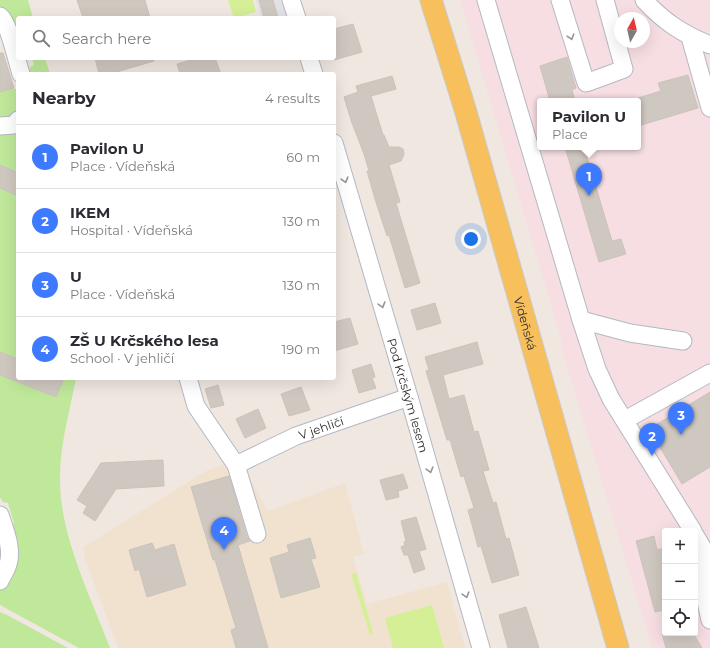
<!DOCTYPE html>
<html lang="en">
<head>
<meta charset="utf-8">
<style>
	body { margin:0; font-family:Montserrat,sans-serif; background:#f2f2f3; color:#2b2b33 }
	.controls { position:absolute; right:12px; bottom:12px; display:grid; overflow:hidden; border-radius:4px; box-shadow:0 4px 16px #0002 }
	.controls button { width:36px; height:36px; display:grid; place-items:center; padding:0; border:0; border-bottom:1px solid #e1e1e2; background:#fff; color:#2b2b33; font:20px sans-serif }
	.compass { position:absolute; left:614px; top:12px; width:36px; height:36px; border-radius:50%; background:#fff; box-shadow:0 4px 16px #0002; rotate:8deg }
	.you { position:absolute; left:471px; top:239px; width:14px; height:14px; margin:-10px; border:3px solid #fff; border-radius:50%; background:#1a73e8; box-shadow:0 0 0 6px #1a73e833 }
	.badge { display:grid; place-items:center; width:26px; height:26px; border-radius:50%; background:#3e7aff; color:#fff; font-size:13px; font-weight:700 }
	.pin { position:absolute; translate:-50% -33px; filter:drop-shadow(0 1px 2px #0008) }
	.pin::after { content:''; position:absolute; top:21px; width:14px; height:12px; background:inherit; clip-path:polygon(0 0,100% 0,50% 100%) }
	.popup { position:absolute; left:537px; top:98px; width:104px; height:52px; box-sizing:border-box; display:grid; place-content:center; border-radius:4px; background:#fff; filter:drop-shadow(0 1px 3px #0005); font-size:13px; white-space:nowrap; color:#7c7c81 }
	.popup b { font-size:15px; color:#2b2b33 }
	.popup::after { content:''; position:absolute; left:50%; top:100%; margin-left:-8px; border:8px solid transparent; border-top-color:#fff }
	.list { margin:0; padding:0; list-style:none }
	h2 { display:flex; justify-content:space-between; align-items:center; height:52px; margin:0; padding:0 16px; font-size:17px }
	h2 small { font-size:13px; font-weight:400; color:#7c7c81 }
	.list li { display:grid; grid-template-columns:26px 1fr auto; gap:12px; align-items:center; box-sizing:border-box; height:64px; padding:0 16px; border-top:1px solid #e1e1e2 }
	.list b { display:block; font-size:15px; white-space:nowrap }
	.list p { margin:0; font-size:13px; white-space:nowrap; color:#7c7c81 }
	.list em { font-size:13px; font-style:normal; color:#7c7c81 }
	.icon { flex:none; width:22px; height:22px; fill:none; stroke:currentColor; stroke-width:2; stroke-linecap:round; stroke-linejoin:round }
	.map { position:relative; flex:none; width:710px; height:648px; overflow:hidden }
	.search { position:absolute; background:#fff; box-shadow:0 4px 16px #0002; left:16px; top:16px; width:320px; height:44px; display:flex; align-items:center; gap:10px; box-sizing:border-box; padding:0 14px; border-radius:4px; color:#7c7c81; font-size:15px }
	.panel { position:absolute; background:#fff; box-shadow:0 4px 16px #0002; left:16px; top:72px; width:320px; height:308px; border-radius:4px }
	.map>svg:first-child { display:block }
</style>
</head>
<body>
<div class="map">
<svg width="710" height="648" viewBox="0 0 710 648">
	<rect width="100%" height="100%" fill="#efe7e0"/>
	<path fill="#e2e1e8" d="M256,0H284L289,18H261Z"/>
	<path fill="#f1e2d0" d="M243,457L250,479L268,511L345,483L364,554L353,557L367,604L447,582L465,648H118L85,559L83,547L206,471Z"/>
	<path fill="#f6dee2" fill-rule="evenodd" d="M460,0H710V648H652L563,353L560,335ZM620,18H644V42H620ZM540,101H638V147H540ZM665,531H695V633H665Z"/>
	<path fill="#bfe89b" d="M0,0H28L33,18H18V34L0,9Z
		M32,58H45L50,74H30V67L34,65Z
		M10,89H18V111L13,116L0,120V92Z
		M18,127V173L0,165V132Z
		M0,188L18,196V359L0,352Z
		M0,375L56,397L64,378H76C70,411 60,443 60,477C59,534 90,595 110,648H79L0,605V587L11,526L14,523L8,503L3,502L0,497Z
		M0,612L7,615L68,648H0Z"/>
	<path fill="#d5ef97" d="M228,0H253L256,12L234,18Z
		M356,573L373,633L370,635L351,574Z
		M432,605L444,648H393L385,618Z"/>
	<path fill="#cfc8c1" stroke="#ccc3b9" d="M77,0H145L150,18H83Z
		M259,0H273L278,18H264Z
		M353,24L362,52L334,60V29Z
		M0,53H3L14,88L0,92Z
		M567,57L576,88L572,90L575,101H550L540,66Z
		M95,58H153L154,61L110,74H99Z
		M198,58H215L221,74H180L177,64Z
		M688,75L698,108L638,126V98L661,91L658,83Z
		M392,76L396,89L371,96L383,135H384L389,147H399L403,149L404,153L403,157L401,161L389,165L400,202L396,203L420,283L405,288L389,235L387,236L375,199L367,171H369L364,154L352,123L344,97L358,92L356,86Z
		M565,147H584L612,241L621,239L626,254L599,262Z
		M0,165L18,173V196L0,188Z
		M435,303L441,323L417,330L411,310Z
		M350,318L358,344L334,351V322Z
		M477,342L483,364L443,375L449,399L464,395L474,432L478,431L489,470L483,471L493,503L496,502L506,539L509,538L519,575L492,583L481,546L478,547L468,510L474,508L464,476L461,477L450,440H447L426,371L429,370L425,357Z
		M0,352L18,359V378H64L56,397L0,375Z
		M371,364L375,377L372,378L376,388L359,393L352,370Z
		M218,385L224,405L211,408L205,389Z
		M301,387L310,410L289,416L281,394Z
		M710,392V467L682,484L649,429Z
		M258,409L266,428L245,438L236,419Z
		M163,460L164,486L116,489L95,521L83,513L87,506L77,500L101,463Z
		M403,474L408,488L398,491L399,497L386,500L380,480Z
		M229,476L247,537L250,541L238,545L268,648H236L231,630L236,628L215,560H213L191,487Z
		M416,517L426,549L419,551L425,569L414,573L408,555H404L401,547L405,545L404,542L406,541L401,521Z
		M654,536L657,550L665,548V610L655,612L636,541Z
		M310,538L316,558L311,559L320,587L281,598L270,558L289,552L287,545Z
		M152,543L155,550L174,544L186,585L147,597L139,569L135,571L129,550Z
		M526,607L539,648H508L499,615Z
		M662,633H693L702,648H666Z"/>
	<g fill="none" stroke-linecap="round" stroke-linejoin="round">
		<defs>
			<g id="minor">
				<path d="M291,0L297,18"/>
				<path d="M486,0L581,320L597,369L611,399L693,531"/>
				<path d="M560,0L586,83L624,69L605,0"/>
				<path d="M644,0C664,22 683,34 710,45"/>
				<path d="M0,16C9,23 17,62 21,74"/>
				<path d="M690,37L710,108"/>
				<path d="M309,58L314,74"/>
				<path d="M0,126L14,125L18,120"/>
				<path id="s1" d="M334,143L409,397L481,648"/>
				<path d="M581,320L630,333L683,341"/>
				<path d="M188,378L196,406L236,465L257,534"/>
				<path d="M625,420L710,373"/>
				<path id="s2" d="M236,465L296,436L409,397"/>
				<path d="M0,515C5,530 14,551 7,567C5,572 2,576 0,581"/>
				<path d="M695,535L705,552V597L710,620"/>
			</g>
			<g id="major">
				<path id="s3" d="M431,0L465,109L618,648"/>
			</g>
		</defs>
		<use href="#minor" stroke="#b4b8c2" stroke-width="19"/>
		<use href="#major" stroke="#c9c9c9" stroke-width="23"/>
		<use href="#minor" stroke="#fff" stroke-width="17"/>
		<use href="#major" stroke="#f7c05d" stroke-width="21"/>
	</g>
	<defs><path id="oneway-chevron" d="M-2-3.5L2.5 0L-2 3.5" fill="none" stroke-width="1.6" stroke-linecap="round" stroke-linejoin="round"/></defs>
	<g stroke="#969696">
		<use href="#oneway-chevron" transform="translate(571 37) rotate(73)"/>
		<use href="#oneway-chevron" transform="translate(345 180) rotate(74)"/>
		<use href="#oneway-chevron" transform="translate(382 305) rotate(74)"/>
		<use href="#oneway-chevron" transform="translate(430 470) rotate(74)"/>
		<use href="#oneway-chevron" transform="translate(466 595) rotate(74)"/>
	</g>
	<g text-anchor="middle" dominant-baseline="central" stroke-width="3.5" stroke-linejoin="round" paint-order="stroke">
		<g font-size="12" fill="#2e2e2e" stroke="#fff">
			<text stroke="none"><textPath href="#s3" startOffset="337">Vídeňská</textPath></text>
			<text stroke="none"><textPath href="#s1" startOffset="263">Pod Krčským lesem</textPath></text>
			<text stroke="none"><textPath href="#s2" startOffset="93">V jehličí</textPath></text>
		</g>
	</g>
</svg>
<div class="controls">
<button>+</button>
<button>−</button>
<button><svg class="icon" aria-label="locate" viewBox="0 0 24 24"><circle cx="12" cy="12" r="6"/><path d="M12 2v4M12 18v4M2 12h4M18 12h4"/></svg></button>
</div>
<svg class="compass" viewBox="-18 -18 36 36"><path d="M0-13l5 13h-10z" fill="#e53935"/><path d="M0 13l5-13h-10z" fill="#7c7c81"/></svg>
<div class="you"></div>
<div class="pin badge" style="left:589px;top:196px">1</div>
<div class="popup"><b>Pavilon U</b>Place</div>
<div class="pin badge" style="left:652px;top:456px">2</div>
<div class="pin badge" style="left:681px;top:435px">3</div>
<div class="pin badge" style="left:224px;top:550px">4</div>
<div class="search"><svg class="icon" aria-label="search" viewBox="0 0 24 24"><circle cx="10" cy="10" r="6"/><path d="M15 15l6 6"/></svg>Search here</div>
<section class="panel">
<h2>Nearby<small>4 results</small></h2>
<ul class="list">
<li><span class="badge">1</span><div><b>Pavilon U</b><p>Place · Vídeňská</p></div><em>60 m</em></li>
<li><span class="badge">2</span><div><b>IKEM</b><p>Hospital · Vídeňská</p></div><em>130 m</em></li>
<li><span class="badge">3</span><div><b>U</b><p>Place · Vídeňská</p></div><em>130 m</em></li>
<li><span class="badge">4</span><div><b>ZŠ U Krčského lesa</b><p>School · V jehličí</p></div><em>190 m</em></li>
</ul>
</section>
</div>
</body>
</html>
